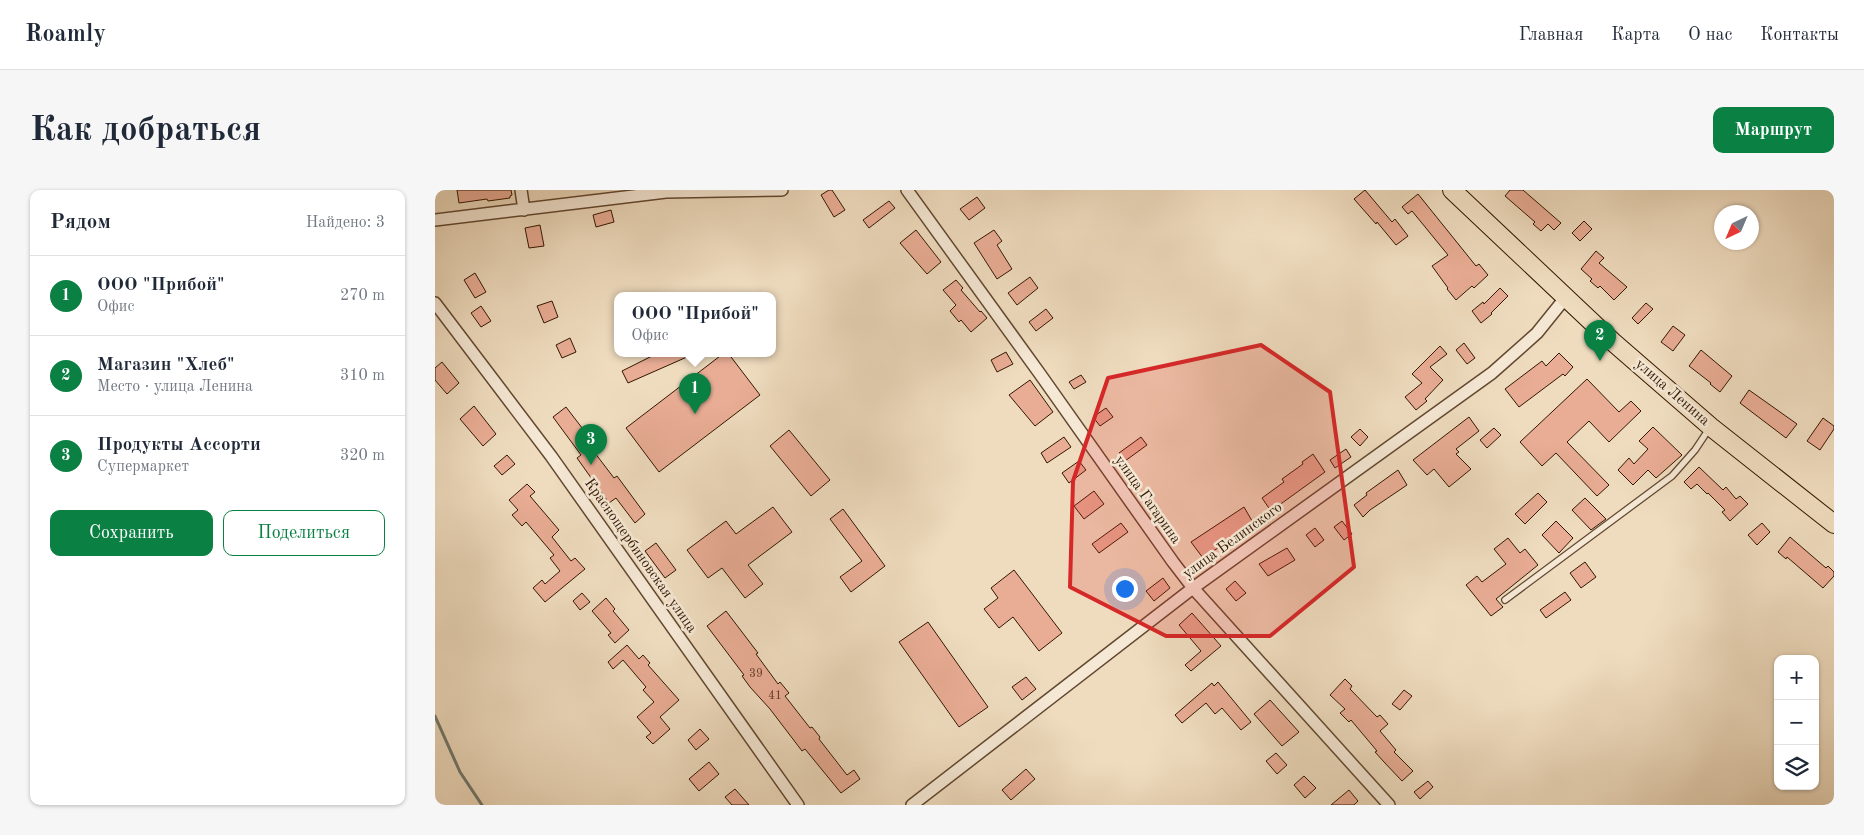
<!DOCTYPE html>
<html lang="ru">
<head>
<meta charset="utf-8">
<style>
	body { margin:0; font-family:"Old Standard TT",serif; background:#f6f6f7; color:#1f2937 }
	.controls { position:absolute; right:15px; bottom:15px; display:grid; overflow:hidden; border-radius:10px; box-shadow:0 1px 4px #0004 }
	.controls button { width:45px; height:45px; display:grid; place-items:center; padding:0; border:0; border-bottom:1px solid #e0e1e3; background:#fff; color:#1f2937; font:25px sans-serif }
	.compass { position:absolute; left:1279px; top:15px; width:45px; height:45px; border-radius:50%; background:#fff; box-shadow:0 1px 4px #0004; rotate:224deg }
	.you { position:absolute; left:689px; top:398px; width:18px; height:18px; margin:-12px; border:4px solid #fff; border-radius:50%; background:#1a73e8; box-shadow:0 0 0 8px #1a73e833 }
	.badge { display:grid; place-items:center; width:32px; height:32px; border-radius:50%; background:#0b8043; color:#fff; font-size:16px; font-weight:700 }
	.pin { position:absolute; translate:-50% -41px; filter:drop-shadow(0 1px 2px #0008) }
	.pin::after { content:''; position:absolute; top:26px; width:18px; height:15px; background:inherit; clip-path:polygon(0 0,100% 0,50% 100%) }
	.popup { position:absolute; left:179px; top:102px; width:162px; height:65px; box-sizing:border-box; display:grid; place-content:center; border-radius:10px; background:#fff; filter:drop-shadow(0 1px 4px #0005); font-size:16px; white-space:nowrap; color:#747a83 }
	.popup b { font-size:19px; color:#1f2937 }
	.popup::after { content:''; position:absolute; left:50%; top:100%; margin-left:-10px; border:10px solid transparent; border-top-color:#fff }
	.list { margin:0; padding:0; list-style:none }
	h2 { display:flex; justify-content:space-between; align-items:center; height:65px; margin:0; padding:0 20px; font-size:21px }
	h2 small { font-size:16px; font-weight:400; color:#747a83 }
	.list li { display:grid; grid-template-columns:32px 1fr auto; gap:15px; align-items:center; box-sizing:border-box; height:80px; padding:0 20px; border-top:1px solid #e0e1e3 }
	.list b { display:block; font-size:19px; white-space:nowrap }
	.list p { margin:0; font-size:16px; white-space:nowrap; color:#747a83 }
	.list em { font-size:16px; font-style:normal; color:#747a83 }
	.actions { display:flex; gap:10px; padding:15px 20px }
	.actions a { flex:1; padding:11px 0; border:1px solid #0b8043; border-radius:10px; text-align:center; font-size:18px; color:#0b8043 }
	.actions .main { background:#0b8043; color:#fff }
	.icon { flex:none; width:28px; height:28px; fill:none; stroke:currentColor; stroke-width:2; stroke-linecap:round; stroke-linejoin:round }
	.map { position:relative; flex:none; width:1399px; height:615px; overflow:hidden; border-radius:10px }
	header { display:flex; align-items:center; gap:30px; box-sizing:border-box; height:70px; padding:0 25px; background:#fff; border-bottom:1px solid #e0e1e3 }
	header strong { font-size:24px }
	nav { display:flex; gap:28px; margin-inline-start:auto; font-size:18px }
	.intro { display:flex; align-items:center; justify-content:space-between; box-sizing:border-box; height:120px; padding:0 30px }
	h1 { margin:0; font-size:35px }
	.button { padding:12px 22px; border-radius:10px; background:#0b8043; color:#fff; font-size:18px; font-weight:700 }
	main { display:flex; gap:30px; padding:0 30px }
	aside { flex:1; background:#fff; border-radius:10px; box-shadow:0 1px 4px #0004 }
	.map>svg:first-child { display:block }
</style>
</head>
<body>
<header>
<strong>Roamly</strong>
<nav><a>Главная</a><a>Карта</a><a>О нас</a><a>Контакты</a></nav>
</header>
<div class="intro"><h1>Как добраться</h1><a class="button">Маршрут</a></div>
<main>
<aside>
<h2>Рядом<small>Найдено: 3</small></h2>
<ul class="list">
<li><span class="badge">1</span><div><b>ООО &quot;Прибой&quot;</b><p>Офис</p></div><em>270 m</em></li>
<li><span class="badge">2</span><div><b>Магазин &quot;Хлеб&quot;</b><p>Место · улица Ленина</p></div><em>310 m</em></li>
<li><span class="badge">3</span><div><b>Продукты Ассорти</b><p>Супермаркет</p></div><em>320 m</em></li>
</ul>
<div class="actions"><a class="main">Сохранить</a><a>Поделиться</a></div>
</aside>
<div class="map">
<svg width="1399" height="615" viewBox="0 0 1399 615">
	<rect width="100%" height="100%" fill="#efdcbf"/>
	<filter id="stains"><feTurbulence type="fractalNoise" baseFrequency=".004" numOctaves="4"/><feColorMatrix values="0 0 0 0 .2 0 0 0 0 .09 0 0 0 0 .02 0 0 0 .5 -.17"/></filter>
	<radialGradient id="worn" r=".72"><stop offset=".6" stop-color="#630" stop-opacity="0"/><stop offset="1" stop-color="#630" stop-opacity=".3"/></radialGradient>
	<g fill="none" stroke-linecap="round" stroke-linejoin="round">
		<path stroke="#71796e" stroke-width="3" d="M0,526L25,582L47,615"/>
	</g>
	<path fill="#e9ad95" stroke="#331700" d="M22,0H76L77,5L75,6V8L53,11L52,9L24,13Z
		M394,0H397L410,20L399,27L386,5Z
		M930,0L957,32L960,29L973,46L961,55L942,32L941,34L919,9Z
		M1075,0H1088L1126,33L1119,40L1113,34L1106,41L1098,34L1100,32L1070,6Z
		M983,4L1041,76L1044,74L1053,85L1039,98L1037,96L1021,110L1012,99L1013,98L997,76L1013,65L977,21L973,24L967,17Z
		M542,7L550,18L534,30L525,19Z
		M454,11L460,18L434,38L428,30Z
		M176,20L179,32L161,37L158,25Z
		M1149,31L1157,39L1145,51L1137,43Z
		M105,35L109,56L94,58L90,38Z
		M481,40L506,72L492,84L465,53Z
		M559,40L567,51L562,55L577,79L562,89L539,53Z
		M1161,61L1169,68L1164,73L1192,97L1179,110L1165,96L1163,98L1155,91L1157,89L1146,79Z
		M40,83L51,102L40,108L29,90Z
		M595,87L603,98L582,115L573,103Z
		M521,90L528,98L526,100L545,122L546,121L552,128L536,142L526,130L524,132L515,121L521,115L508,100Z
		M1065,98L1073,106L1056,123L1057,124L1046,133L1037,121L1048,112L1049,114Z
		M117,111L123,127L109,133L102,116Z
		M1211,113L1218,119L1203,134L1197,128Z
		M46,116L56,131L46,137L36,123Z
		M611,119L618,128L601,141L594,132Z
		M1238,136L1250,145L1238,161L1226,152Z
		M135,148L141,162L127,168L121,155Z
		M1029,153L1040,168L1032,174L1021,160Z
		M1005,156L1012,164L995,177L1008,190L990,209L992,211L981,220L970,207L987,193L977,184Z
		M1266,160L1297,186L1285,202L1275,194L1276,193L1254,176Z
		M571,162L578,174L562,182L556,170Z
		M223,163H261L193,193L187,181Z
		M289,163H293L325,205L224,282L191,238Z
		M1124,163L1138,177L1130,186L1128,184L1084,217L1070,199L1107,171L1111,176Z
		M7,172L24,193L12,204L0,190V178Z
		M646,185L651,192L639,199L634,192Z
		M1152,189L1184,222L1196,211L1206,221L1174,252L1154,231L1132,252L1174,295L1162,306L1121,263L1107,276L1085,252Z
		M595,190L618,222L600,236L574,205Z
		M1314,200L1362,234L1351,248L1305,213Z
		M39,216L61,244L48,256L25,229Z
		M131,217L154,247L150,250L179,288L182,286L210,324L200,333L181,308L174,313L142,268L146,265L118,227Z
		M671,218L678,227L665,236L658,227Z
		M1034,227L1044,241L1021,259L1024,262L1021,264L1036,279L1014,297L999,279L992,285L978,270Z
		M1388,228L1399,236V239L1385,260L1372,251Z
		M1218,237L1247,265L1221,288L1213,280L1198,295L1183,280L1194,268L1199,274L1213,259L1204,251Z
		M1059,238L1066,245L1052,258L1045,250Z
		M925,239L933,247L925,256L916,247Z
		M354,240L395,290L376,306L335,256Z
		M629,247L636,257L612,273L606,263Z
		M706,247L712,255L690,271L684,263Z
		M911,259L916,267L900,278L895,270Z
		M878,264L890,282L836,321L827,308L849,292L847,289L868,274L867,272Z
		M72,265L80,274L67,285L59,276Z
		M644,271L651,280L634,293L627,283Z
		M1264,277L1288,300L1291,297L1301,309L1305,306L1313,314L1295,331L1287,322L1290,320L1273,303L1272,304L1262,294L1256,299L1249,292Z
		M963,280L972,295L935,320L928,327L919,315L932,305L931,303Z
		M92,294L100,302L95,306L124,340L117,347L136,371L140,368L150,379L110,412L98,398L107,390L110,394L125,381L115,368L119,365L91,332L87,336L77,325L83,320L74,310Z
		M659,301L669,314L649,329L639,316Z
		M1103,303L1112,312L1090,334L1080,324Z
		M1150,308L1171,329L1156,340L1137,320Z
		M338,317L357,342L313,375L328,394L310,408L287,378L273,388L252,360L291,331L301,344Z
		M809,317L820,336L796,349L798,351L789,359L786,356L768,368L756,352Z
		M408,319L450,376L416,402L405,387L427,371L395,329Z
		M907,331L917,344L909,350L899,337Z
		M1121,331L1138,348L1124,363L1107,345Z
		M686,333L693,342L664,363L657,354Z
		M1327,333L1335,342L1322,355L1313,345Z
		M880,338L889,350L880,357L871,345Z
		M1355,347L1391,378L1393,376L1399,382V386L1388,398L1352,367L1351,369L1343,362Z
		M1073,348L1085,363L1090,359L1103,375L1061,409L1068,417L1056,426L1031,395L1042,386L1047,392L1071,374L1059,359Z
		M221,353L241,380L230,388L210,361Z
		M852,358L860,370L833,386L824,374Z
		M1150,372L1161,387L1146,398L1135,383Z
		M579,380L627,443L604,461L578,427L564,438L549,419L563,408L556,398Z
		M728,388L735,398L719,411L711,401Z
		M800,391L811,403L801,411L791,399Z
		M1130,402L1136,410L1111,428L1105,420Z
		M147,403L155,412L145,420L138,411Z
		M171,408L180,419L178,421L194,440L180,453L173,445L176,443L157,421Z
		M291,421L323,463L321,464L343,494L345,492L354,503L350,506L375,538L377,537L385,547L384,549L412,585L419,580L425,589L406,603L370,559L367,561L335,519L315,497L307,486L309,485L272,436Z
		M757,423L786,456L756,481L750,475L766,461L744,435Z
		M493,432L553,517L524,537L464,452Z
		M192,455L204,469L208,465L215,473L213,475L244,510L225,527L235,539L218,554L211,547L216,543L202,527L219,512L208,500L211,497L188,470L178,479L173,472Z
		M591,487L601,499L587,510L577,497Z
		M910,489L917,496L915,499L942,527L945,525L953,534L945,541L961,560L959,562L978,581L967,591L949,572L940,562L942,561L916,530L914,532L905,523L910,519L895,505Z
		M783,492L816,532L806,540L787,518L780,524L771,513L747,533L740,525L777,493L779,496Z
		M969,500L977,506L965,520L957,514Z
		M835,510L864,542L847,556L819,524Z
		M265,539L274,549L261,560L253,550Z
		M841,563L852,575L842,584L831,571Z
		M274,572L284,584L264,601L254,589Z
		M591,579L600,589L576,610L567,600Z
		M869,586L881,598L870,608L859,595Z
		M993,591L998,597L985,609L979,602Z
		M300,599L314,615H297L290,607Z
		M914,600L923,611L919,615H896Z"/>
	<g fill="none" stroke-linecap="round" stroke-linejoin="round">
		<defs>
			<path id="lane" d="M1070,410L1237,286L1260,260L1274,239"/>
			<path id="street" d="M86,0L89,20
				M472,0L605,184L738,372L758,398L954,615
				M0,30L231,2L347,0
				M0,113L116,266L363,615
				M477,615L758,398L1057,183L1102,143L1131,107"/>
			<path id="primary" d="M1017,0L1178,152L1276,237L1399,334"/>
		</defs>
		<use href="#lane" stroke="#624830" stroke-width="8"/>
		<use href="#street" stroke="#624830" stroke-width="14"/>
		<use href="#primary" stroke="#331700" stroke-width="20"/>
		<use href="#lane" stroke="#f5e8d5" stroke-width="5.5"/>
		<use href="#street" stroke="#f5e8d5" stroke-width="11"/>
		<use href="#primary" stroke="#efdcbf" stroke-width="18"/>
	</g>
	<path fill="#d62828" fill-opacity="0.2" stroke="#d62828" stroke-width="4" stroke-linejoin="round" d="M826,155L895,202L919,377L835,446H731L635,397L638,291L673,188Z"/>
	<g text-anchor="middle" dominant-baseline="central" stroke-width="5" stroke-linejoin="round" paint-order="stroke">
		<g font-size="12" fill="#603c25">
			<text x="321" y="484">39</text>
			<text x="340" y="506">41</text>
		</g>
		<g font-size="15" fill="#331700" stroke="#f5e8d5">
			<text transform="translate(1237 203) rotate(41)">улица Ленина</text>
			<text transform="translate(712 310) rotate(55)">улица Гагарина</text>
			<text transform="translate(798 351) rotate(-36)">улица Белинского</text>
			<text transform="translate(205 366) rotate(55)">Краснощербиновская улица</text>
		</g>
	</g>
	<rect width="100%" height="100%" filter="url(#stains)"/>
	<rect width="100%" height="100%" fill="url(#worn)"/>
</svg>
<div class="controls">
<button>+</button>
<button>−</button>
<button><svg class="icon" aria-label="layers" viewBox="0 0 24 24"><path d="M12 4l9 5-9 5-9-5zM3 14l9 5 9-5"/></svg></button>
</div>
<svg class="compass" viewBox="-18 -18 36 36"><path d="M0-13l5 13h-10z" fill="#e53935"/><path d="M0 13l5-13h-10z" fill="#747a83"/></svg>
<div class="you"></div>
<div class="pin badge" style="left:260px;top:224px">1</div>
<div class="popup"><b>ООО &quot;Прибой&quot;</b>Офис</div>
<div class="pin badge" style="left:1165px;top:171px">2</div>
<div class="pin badge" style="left:156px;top:275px">3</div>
</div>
</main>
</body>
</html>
